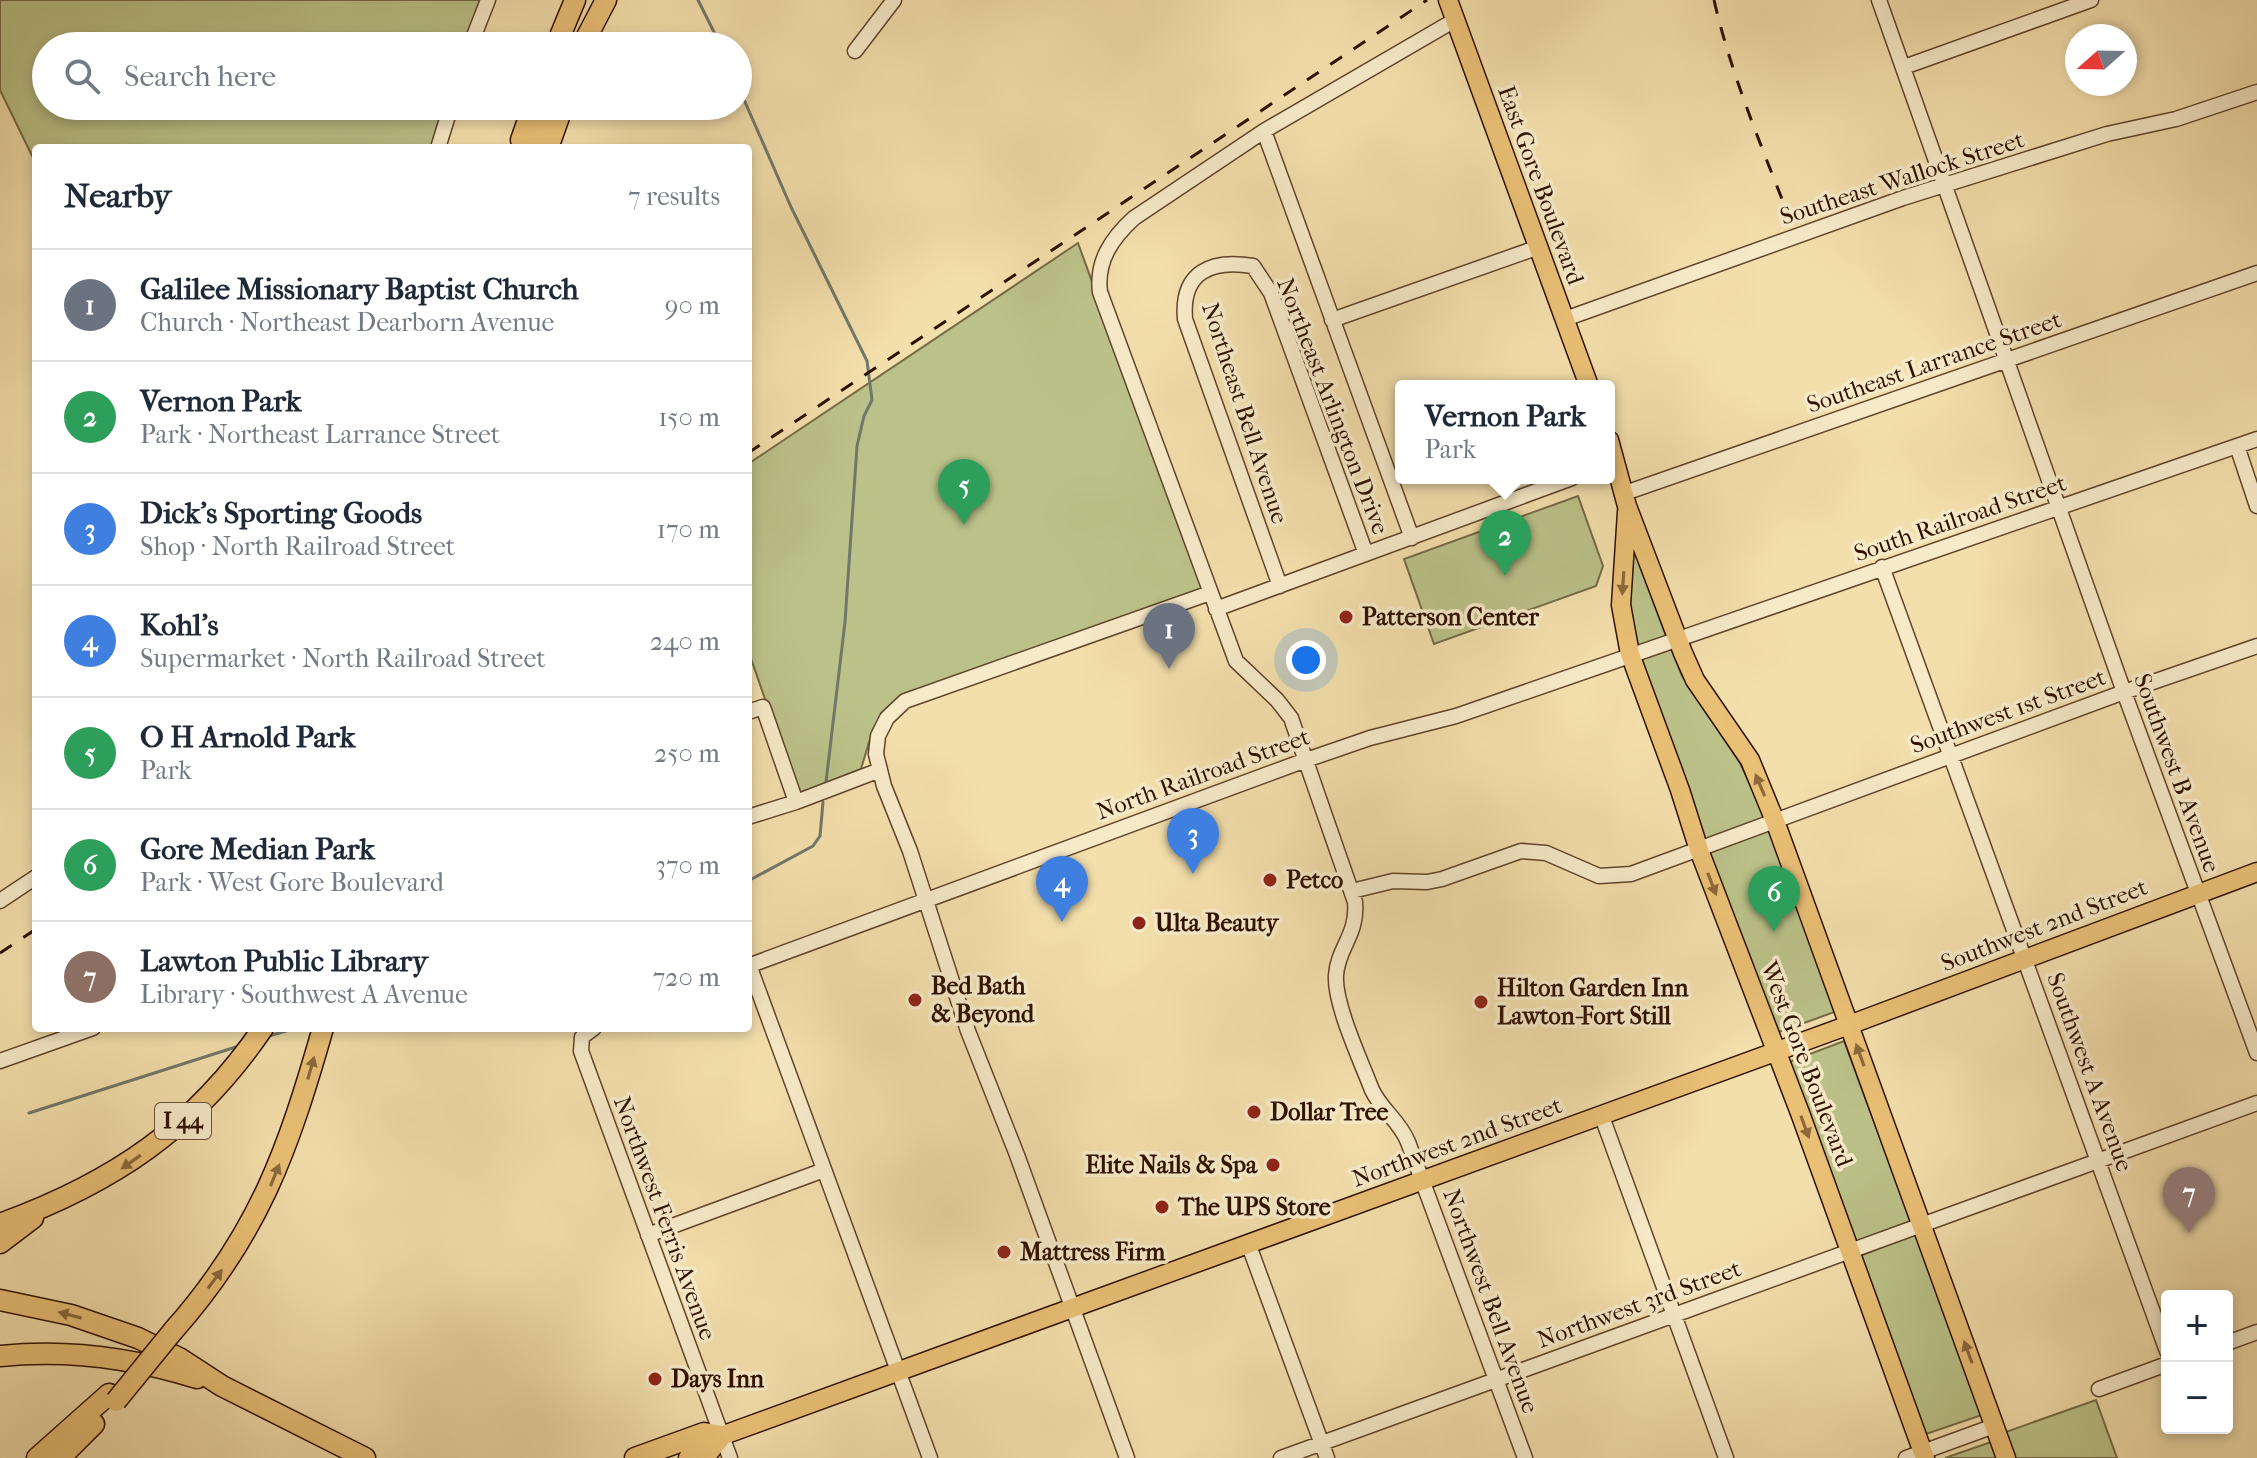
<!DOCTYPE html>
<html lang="en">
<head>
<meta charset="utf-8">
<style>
	body { margin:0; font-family:"IM FELL French Canon",serif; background:#f6f6f7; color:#1f2937 }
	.controls { position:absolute; right:24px; bottom:24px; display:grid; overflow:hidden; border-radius:8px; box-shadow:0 4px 12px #0003 }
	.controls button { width:72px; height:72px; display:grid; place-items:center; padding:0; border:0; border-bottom:2px solid #e0e1e3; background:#fff; color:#1f2937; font:40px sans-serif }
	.compass { position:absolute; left:2065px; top:24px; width:72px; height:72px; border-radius:50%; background:#fff; box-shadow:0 4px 12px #0003; rotate:250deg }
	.you { position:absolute; left:1306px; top:660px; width:28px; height:28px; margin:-20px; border:6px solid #fff; border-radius:50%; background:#1a73e8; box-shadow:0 0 0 12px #1a73e833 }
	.badge { display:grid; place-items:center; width:52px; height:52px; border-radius:50%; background:#8f2418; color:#fff; font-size:26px; font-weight:700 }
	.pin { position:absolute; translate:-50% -66px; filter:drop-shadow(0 2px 4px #0008) }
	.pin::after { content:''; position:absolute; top:42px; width:28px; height:24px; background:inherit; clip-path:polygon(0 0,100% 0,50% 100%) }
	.popup { position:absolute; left:1395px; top:380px; width:220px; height:104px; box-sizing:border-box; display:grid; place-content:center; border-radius:8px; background:#fff; filter:drop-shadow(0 2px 6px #0005); font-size:26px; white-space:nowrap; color:#747a83 }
	.popup b { font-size:30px; color:#1f2937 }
	.popup::after { content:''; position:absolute; left:50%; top:100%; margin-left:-16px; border:16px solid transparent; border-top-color:#fff }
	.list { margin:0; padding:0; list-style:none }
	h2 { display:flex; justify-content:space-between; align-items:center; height:104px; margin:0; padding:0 32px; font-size:34px }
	h2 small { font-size:26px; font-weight:400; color:#747a83 }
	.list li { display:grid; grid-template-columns:52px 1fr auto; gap:24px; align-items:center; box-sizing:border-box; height:112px; padding:0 32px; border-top:2px solid #e0e1e3 }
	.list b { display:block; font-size:30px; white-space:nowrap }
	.list p { margin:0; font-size:26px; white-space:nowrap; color:#747a83 }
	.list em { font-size:26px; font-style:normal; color:#747a83 }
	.icon { flex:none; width:44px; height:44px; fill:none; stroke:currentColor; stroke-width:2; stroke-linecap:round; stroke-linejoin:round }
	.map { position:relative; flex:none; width:2257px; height:1458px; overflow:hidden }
	.search { position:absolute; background:#fff; box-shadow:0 4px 12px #0003; left:32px; top:32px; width:720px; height:88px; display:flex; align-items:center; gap:20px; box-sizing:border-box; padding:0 28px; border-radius:44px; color:#747a83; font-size:30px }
	.panel { position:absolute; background:#fff; box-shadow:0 4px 12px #0003; left:32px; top:144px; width:720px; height:888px; border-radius:8px }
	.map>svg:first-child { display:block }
</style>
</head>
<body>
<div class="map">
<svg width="2257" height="1458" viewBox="0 0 2257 1458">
	<rect width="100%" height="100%" fill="#f3dfac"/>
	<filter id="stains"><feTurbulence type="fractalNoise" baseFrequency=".0025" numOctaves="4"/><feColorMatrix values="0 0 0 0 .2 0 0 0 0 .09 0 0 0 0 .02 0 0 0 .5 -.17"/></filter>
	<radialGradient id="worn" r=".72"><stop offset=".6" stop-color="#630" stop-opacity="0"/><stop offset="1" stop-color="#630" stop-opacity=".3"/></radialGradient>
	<path fill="#bbc289" stroke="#756a44" stroke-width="2" d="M0,0H483L465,46H46V106H445L432,148H36V164L0,90Z
		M1078,243L1202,585L1200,590L886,710L873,729L861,769L798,794L748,650V464Z
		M1578,496L1603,566L1596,586L1434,644L1404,559Z
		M1632,545L1666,636L1633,649L1628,628Z
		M1671,648L1682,676L1740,763L1766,819L1703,841L1636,661Z
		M1770,829L1840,1010L1779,1032L1706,854Z
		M1844,1041L1911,1221L1856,1242L1786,1063Z
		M1918,1233L1982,1415L1926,1434L1860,1256Z
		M2096,1400L2117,1458H2009L2000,1434Z
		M1991,1442L1997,1458H1945Z"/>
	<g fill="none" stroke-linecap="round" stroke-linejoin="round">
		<path stroke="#71776a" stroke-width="3" d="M698,0L721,46
			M738,86L791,207L867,361L872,400L864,416L857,446L845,622L826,782
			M748,881L813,846L820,836L823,802
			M269,1036L296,1028
			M29,1113L239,1046"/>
		<defs>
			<path id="minor" d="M1879,0L2124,692L2257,1053
				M1455,20L1264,131L1134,218C1112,238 1096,261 1100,292L1236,661L1277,700L1291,718L1355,902C1358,935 1338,947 1336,975C1334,1004 1361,1061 1372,1090C1382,1111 1399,1120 1408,1142L1525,1458
				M470,46L488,0
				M855,51L894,0
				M1904,67L2091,0
				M1264,131L1412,538
				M438,148L451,106
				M1565,319L1903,198L2107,134L2176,119L2257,92
				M1332,320L1539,247
				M2237,446L2257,506
				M1625,493L2257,273
				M1882,567L2167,1351
				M1280,586L1185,319C1181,272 1211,259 1253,266L1271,293L1366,554
				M1216,609L1572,478
				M748,712L763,707L796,802
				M748,817L796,802L880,770
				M1352,891L1393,881L1427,882L1442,879L1521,851L1546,853L1599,876L1631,874L2124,692L2257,646
				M0,901L36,877
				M749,965L930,1458
				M748,966L1306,760L1370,738L1456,716L2257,439
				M594,1028L582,1037L581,1051L730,1458
				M0,1061L93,1028
				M1601,1114L1726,1458
				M648,1235L824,1170
				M1248,1243L1327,1458
				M2227,1343L2257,1332
				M2099,1389L2167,1364
				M1127,1458L1017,1155L968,1031L910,851L884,786L876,754L878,736L887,718L905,701L1210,593
				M1281,1458L2257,1103
				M1906,1458L1994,1426"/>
			<path id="major" d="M1448,0L1589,386
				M1609,440L1627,506L1683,653L1695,680L1750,760L1775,821L2006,1458
				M1627,512L1621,605L1630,654L1680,790L1699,850L1800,1113L1925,1458
				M721,1436L1849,1025L2257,872"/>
			<path id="highway" d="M556,46L575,0
				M582,46L606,0
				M521,140L533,106
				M529,148L550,106
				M548,148L563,106
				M0,1224C113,1183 195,1128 263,1028
				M0,1243L33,1218
				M0,1300L71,1315L138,1338L179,1358L222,1386L365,1458
				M173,1331C259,1234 288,1150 323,1028
				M0,1356C68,1349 133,1358 197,1378
				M37,1458L109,1394
				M60,1458L94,1424
				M635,1458L704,1433L721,1436L709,1451L689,1458"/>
		</defs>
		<use href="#minor" stroke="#60442b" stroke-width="17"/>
		<use href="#major" stroke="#2f1100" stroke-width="21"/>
		<use href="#highway" stroke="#2f1100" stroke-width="23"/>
		<use href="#minor" stroke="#f7eac9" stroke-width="14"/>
		<use href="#major" stroke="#eac076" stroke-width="18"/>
		<use href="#highway" stroke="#eac076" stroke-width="20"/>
		<path stroke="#2f1100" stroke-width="3" stroke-dasharray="14 14" stroke-linecap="butt" d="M1714,0C1732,79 1765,154 1794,230
			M748,453L1427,0
			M0,953L36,929"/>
		<defs>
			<path id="highway-bridge" d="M116,1401L173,1331"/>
		</defs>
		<use href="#highway-bridge" stroke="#2f1100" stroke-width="23" stroke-linecap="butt"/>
		<use href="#highway-bridge" stroke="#eac076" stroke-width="20"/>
	</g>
	<defs><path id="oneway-solid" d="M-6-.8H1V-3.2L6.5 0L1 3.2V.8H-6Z" transform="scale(2)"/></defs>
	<g fill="#8c683b">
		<use href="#oneway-solid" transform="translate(1623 583) rotate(94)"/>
		<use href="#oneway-solid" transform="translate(1760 785) rotate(-113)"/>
		<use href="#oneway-solid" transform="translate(1712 884) rotate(69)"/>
		<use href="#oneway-solid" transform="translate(1860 1055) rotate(-110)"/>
		<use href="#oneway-solid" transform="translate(311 1068) rotate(-74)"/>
		<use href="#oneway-solid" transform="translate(1805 1127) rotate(70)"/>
		<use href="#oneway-solid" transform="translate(131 1162) rotate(145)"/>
		<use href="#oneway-solid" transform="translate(275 1175) rotate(-68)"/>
		<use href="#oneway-solid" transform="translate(215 1279) rotate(-53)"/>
		<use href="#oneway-solid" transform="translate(70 1315) rotate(-165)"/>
		<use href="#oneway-solid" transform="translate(1968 1352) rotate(-110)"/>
	</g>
	<g fill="#8f2418" stroke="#f7eac9" stroke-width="3">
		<circle cx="1346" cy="617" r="8"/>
		<circle cx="1270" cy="880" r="8"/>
		<circle cx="1139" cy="923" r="8"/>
		<circle cx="915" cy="1000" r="8"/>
		<circle cx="1481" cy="1002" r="8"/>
		<circle cx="1254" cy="1112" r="8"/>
		<circle cx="1273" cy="1165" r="8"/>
		<circle cx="1162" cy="1207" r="8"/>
		<circle cx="1004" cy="1252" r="8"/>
		<circle cx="655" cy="1379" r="8"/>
	</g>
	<g text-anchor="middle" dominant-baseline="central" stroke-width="7" stroke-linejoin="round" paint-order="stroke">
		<rect fill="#f7eac9" stroke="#6b523c" stroke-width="2" x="155" y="1103" width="56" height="36" rx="6"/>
		<g font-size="22" font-weight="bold" fill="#2f1100">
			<text x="183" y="1121">I 44</text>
		</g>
		<g font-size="24" fill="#2f1100" stroke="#f7eac9">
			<text transform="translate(1902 178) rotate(-18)">Southeast Wallock Street</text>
			<text transform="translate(1541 185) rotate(70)">East Gore Boulevard</text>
			<text transform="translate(1934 362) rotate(-19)">Southeast Larrance Street</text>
			<text transform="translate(1333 406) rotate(69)">Northeast Arlington Drive</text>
			<text transform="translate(1245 413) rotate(72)">Northeast Bell Avenue</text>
			<text transform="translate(1960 518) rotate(-19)">South Railroad Street</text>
			<text transform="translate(2008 711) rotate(-20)">Southwest 1st Street</text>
			<text transform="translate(2177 773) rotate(70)">Southwest B Avenue</text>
			<text transform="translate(1203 774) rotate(-20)">North Railroad Street</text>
			<text transform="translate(2044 925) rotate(-21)">Southwest 2nd Street</text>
			<text transform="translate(1807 1064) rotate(69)">West Gore Boulevard</text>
			<text transform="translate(2090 1072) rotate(70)">Southwest A Avenue</text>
			<text transform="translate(1457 1142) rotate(-20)">Northwest 2nd Street</text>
			<text transform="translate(665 1218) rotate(70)">Northwest Ferris Avenue</text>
			<text transform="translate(1491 1301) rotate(70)">Northwest Bell Avenue</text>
			<text transform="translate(1639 1304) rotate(-20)">Northwest 3rd Street</text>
		</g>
		<g font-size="24" font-weight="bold" fill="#2f1100" stroke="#f7eac9" text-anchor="start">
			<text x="1362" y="617">Patterson Center</text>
			<text x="1286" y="880">Petco</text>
			<text x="1155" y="923">Ulta Beauty</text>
			<text x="931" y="986">Bed Bath<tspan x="931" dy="28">&amp; Beyond</tspan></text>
			<text x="1497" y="988">Hilton Garden Inn<tspan x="1497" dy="28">Lawton-Fort Still</tspan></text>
			<text x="1270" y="1112">Dollar Tree</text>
			<text x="1257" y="1165" text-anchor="end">Elite Nails &amp; Spa</text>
			<text x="1178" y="1207">The UPS Store</text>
			<text x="1020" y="1252">Mattress Firm</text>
			<text x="671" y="1379">Days Inn</text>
		</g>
	</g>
	<rect width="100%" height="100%" filter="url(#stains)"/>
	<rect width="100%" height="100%" fill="url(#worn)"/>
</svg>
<div class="controls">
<button>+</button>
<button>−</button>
</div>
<svg class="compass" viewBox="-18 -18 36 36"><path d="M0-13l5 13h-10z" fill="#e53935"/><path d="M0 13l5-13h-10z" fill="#747a83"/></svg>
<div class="you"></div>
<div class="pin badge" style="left:1169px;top:669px;background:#6b7280">1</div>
<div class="pin badge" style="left:1505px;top:576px;background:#2e9e5b">2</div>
<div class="popup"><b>Vernon Park</b>Park</div>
<div class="pin badge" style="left:1193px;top:874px;background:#3f7fe0">3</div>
<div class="pin badge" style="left:1062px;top:922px;background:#3f7fe0">4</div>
<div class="pin badge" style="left:964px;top:525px;background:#2e9e5b">5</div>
<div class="pin badge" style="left:1774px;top:932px;background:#2e9e5b">6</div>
<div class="pin badge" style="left:2189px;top:1233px;background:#8d6e63">7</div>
<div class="search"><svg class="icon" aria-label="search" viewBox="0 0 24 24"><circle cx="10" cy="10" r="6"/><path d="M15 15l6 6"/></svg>Search here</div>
<section class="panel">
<h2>Nearby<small>7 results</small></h2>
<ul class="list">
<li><span class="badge" style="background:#6b7280">1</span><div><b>Galilee Missionary Baptist Church</b><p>Church · Northeast Dearborn Avenue</p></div><em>90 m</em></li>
<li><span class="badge" style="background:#2e9e5b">2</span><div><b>Vernon Park</b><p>Park · Northeast Larrance Street</p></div><em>150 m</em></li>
<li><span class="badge" style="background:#3f7fe0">3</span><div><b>Dick's Sporting Goods</b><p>Shop · North Railroad Street</p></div><em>170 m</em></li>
<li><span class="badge" style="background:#3f7fe0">4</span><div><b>Kohl's</b><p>Supermarket · North Railroad Street</p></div><em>240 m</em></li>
<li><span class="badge" style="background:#2e9e5b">5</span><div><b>O H Arnold Park</b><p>Park</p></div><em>250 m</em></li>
<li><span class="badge" style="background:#2e9e5b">6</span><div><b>Gore Median Park</b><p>Park · West Gore Boulevard</p></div><em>370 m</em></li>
<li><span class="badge" style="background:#8d6e63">7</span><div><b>Lawton Public Library</b><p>Library · Southwest A Avenue</p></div><em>720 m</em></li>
</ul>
</section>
</div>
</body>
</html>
